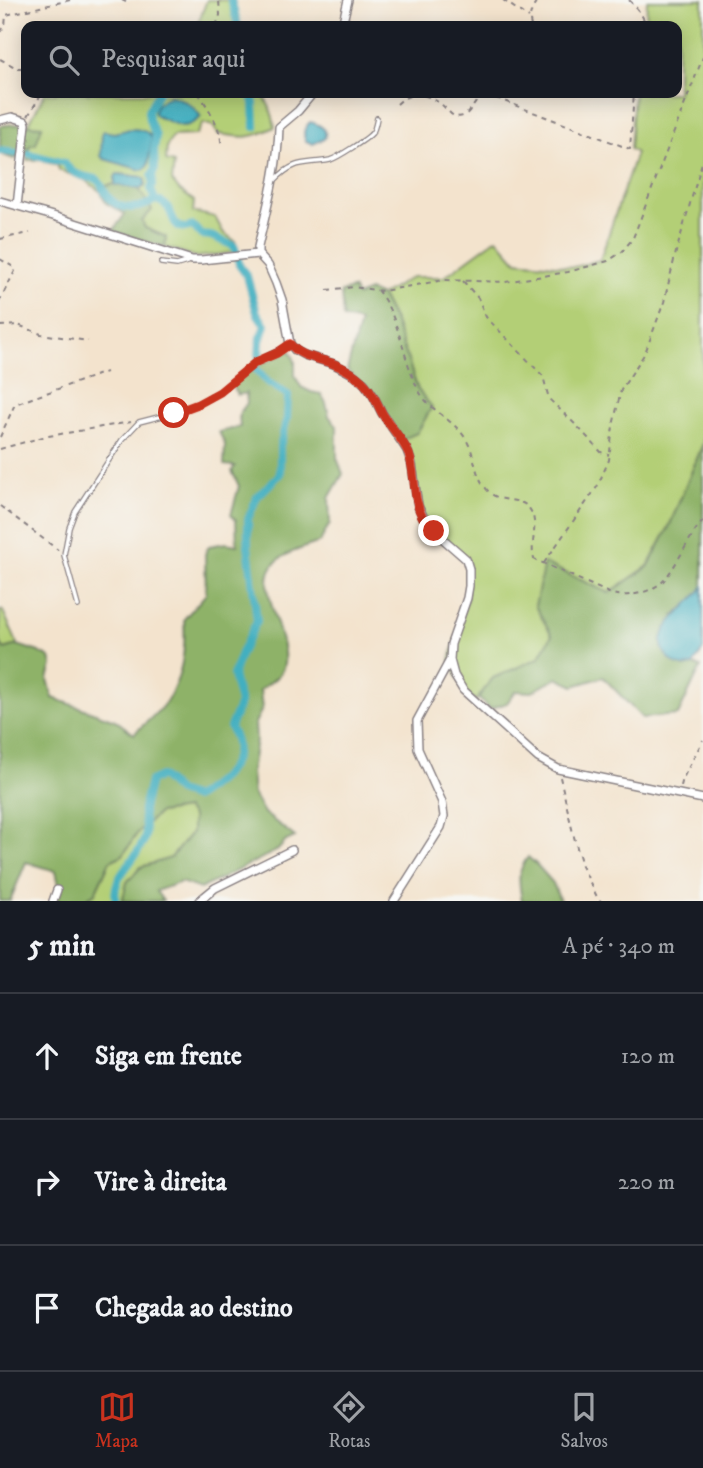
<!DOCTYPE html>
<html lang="pt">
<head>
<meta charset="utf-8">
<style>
	body { margin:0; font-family:"IM FELL DW Pica",serif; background:#242831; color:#f1f3f6 }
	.stop { position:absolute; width:21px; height:21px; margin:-16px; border:5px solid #c8321e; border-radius:50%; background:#fff }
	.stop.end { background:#c8321e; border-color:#fff; box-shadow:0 2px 7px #0008 }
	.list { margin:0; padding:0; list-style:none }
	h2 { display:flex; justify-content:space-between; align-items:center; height:91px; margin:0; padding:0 28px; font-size:30px }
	h2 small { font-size:23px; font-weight:400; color:#9ea1a6 }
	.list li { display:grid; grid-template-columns:46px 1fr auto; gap:21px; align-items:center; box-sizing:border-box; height:126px; padding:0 28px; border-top:2px solid #363941 }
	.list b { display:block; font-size:26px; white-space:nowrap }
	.list em { font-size:23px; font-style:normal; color:#9ea1a6 }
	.icon { flex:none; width:38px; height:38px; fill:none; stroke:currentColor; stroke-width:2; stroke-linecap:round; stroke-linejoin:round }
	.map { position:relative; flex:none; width:703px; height:901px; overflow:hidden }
	.search { position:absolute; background:#171b24; box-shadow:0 4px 18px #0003; left:21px; right:21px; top:21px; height:77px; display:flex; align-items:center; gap:18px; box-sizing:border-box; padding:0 24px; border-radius:14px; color:#9ea1a6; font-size:26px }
	.sheet { height:469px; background:#171b24 }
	nav { display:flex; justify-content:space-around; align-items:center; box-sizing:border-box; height:98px; border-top:2px solid #363941; background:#171b24; font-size:19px; color:#9ea1a6 }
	nav a { display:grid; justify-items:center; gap:4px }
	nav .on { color:#c8321e }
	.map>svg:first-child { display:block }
</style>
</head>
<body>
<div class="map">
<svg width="703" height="901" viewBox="0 0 703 901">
	<rect width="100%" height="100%" fill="#f6f6f2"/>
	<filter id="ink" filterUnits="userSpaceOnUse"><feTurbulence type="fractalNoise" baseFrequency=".0143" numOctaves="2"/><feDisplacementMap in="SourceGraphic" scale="14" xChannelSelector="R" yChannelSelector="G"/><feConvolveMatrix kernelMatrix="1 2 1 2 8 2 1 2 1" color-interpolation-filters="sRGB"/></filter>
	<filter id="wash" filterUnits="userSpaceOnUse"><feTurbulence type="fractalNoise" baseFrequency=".00686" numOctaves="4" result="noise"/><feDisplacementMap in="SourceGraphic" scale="28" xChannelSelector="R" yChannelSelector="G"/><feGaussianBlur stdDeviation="1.57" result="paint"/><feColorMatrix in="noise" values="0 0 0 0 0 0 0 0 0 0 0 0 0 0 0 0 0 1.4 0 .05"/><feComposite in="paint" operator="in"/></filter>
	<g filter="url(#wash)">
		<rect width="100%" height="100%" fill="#f3e3cd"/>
		<path fill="#b3cf76" stroke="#6a7858" stroke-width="2" d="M207,0H231L238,26H197Z
			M647,0H703V444L669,527L648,566L609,593L545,564L535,606L553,635L539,658L493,678L476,701L463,690L450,660L467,598L466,559L424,518L412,464L401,440L431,407L418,390L395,323L381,296L412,277H444L497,238L517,261L574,267L600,260L636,153L630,149L634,93H677V26H646Z
			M45,93H261C269,102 273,115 275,127C251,139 245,138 218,134L213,126L203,123L196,135L173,136L167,146L166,161L174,163L172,181L180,191L194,201L193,212L215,217L223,232L235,241L238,252L197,257L165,247L166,237L145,228L142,221L152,210L139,189L143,188L145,179L142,177L120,174L115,177V184L106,186L101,192L85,180L59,170L57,165L40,160H27L29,146L42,127L28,125Z
			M0,610L3,611L18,645L4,649L0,642Z
			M186,809L192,816V832L171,858L141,867L123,898L124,901H83L95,893L110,861L123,855L138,832L159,813Z"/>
		<path fill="#8eb267" stroke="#586a51" stroke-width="2" d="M15,124L42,126L36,144L29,146L27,155L14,159L0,154V126Z
			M115,184L116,185L139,189L152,210L142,221L145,228L166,237L165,247L113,231L125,214L106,203L101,192L106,186Z
			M353,289L357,296L369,291L381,296L395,323L418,390L432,407L417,433L401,440L373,395L347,370L360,322L343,318L341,292Z
			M290,350L295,361V376L301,387L311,392L321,394L326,403L329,416L337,426V458L343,474L329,498L330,523L320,542C306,547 287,552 276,562C250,584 297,648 281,672C277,679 266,685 260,690L262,709L255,723L256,740L251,772L253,794L264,813L295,837L286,841L278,850L200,889L181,882L156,891L163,901H124L123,898L127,882L141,867L171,858L192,832V816L186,809L159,813L138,832L123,855L110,861L95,893L83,901H57L60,892L56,871L26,862L10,901H0V642L4,649L18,645L39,652L50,658L52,665L48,679L53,698L115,720L134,734C144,724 157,714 165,703C183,679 186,648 184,619L206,594L205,554L209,546L226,543L237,545L236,520L231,515L239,486L232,471L235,466L224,465L225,444L219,432L240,427L239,414L247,403L246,393L238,395L232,386L251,369Z
			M703,444V587L699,595L674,616L684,667L693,665L701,667L678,715L642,718L603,677L574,686L557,678L532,692L516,691L507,703L490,709L478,698L493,678L539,658L552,635L535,606L544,563L609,593L648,567L669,527Z
			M528,857L537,865L553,883L560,901H522C519,883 516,872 528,857Z"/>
		<path fill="#42afc0" stroke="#32687e" stroke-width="2" d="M171,96C184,99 194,106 201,117C182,133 177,124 156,116L154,113C154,104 163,99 171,96Z
			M310,122C319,124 329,129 324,139L313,144L306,141C302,134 304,128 310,122Z
			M130,129C138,129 148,130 152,138L148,165L145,169L141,170L104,159L101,156L102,133L104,131L114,133Z
			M117,174L142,177L145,179V185L139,189L115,185V177Z
			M703,587V650L693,665C686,667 679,667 673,662C639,635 691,607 703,587Z"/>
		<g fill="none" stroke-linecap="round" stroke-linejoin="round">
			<path stroke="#42afc0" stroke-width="8" d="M231,0L238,26
				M251,93L254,103L255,127
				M0,151L16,153
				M30,154L65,163C71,175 85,177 97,179C102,185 105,194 110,199C122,212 142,209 155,200C174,205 168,215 178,227L186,228L193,226L201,235L211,236L234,246L237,254
				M155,200L151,189L153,183L152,175L155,169L154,150L156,136L149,120L148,111L158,93
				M238,258L239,265L247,276L257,313L265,325L260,341L259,357
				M116,901C110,875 138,861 145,837C147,828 142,818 143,809C145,800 148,790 150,781L161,776L178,792L195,798C213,785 241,769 236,742C235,737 232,731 230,727L240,703L233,675L241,653L257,621L248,545V519L257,497L280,474V446L287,418L288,395L266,381L256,369"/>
		</g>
	</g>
	<g filter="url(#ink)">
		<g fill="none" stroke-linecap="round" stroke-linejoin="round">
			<defs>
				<path id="lane" d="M275,180C296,159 304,165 330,160C337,158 367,139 372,133C375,130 376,122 377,118
					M161,263L177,265L190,261
					M78,606L64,555L69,528L75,512L122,440L139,422L174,413L198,404L220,392L256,362L289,345"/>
				<path id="street" d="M342,26L348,0
					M0,120L12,117L25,121L26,124L17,206
					M0,201L53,216L192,260H201L258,254L268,265L276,283L282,300L290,344L295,350L304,355L334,364L351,373L364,383L373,395L382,413L407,450L412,464L418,506L424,518L434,531L466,559L469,569V586L467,598L451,644L450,660L454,675L463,690L538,758L558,769L703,799
					M258,254V247C267,207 278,168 279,127L298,111L313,93
					M53,901L57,890
					M199,901L215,888L292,850
					M394,901L441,827L444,816L442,802L418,749L417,721L450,660"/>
			</defs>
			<use href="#lane" stroke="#8a8284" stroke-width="6"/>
			<use href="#street" stroke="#8a8284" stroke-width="10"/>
			<path stroke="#8a8284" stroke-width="2" stroke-dasharray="5 5" stroke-linecap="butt" d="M122,0L126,2
				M503,0L529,18
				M629,0C636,7 644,16 646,26
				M216,26L220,15L219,0
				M531,26C528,15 532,9 538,0
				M0,32L5,26L6,15L70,0
				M0,59L17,68H26
				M198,93C207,105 223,131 221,146
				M397,104C411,90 427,93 442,105C446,108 450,114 454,116C458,117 462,117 465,115C472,110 477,99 483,93L630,149L634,93
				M28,116L42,93
				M0,239L30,233
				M0,259L15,268V271L0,300
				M463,281L478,298L486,317L543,376L549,399L577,426L601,452L609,455
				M327,290L353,287L383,291L444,280L505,282L568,272L608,261L622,252L633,238L703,57
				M377,290C400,317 402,357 418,389C429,412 457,420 468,443C477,461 473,474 489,492C500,503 519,497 528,507C541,522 529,543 534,559L609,593C625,599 653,593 665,579C677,564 686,544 697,528L703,521
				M0,326L18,325L41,334L88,341
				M0,437L15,404L106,372
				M0,449L43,437L131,422
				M0,506L58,550
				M544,563L597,487L609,460L613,426L621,390L645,353L664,302L676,252L703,159
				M560,777L573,833L582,866L598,899L601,901
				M681,786L683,778L703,740"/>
			<use href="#lane" stroke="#fff" stroke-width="3.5"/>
			<use href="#street" stroke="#fff" stroke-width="7"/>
		</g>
	</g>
	<g fill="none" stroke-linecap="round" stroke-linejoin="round" filter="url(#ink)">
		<path stroke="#c8321e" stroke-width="9" d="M174,413L198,404L220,392L256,362L277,353L290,344C301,358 319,358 334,364C349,370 364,380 372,394C376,400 379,407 382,413C390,427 403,439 409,454C416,475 412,499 423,518C426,522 430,527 434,531"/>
	</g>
</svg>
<div class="stop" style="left:174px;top:413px"></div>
<div class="stop end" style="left:434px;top:531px"></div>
<div class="search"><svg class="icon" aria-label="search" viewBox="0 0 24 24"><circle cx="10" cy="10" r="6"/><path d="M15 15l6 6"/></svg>Pesquisar aqui</div>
</div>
<section class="sheet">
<h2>5 min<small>A pé · 340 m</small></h2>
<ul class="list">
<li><svg class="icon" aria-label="ahead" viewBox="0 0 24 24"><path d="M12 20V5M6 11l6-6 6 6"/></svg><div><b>Siga em frente</b></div><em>120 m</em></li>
<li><svg class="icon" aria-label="right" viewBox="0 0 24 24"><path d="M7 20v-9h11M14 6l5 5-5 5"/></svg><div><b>Vire à direita</b></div><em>220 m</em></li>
<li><svg class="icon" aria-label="arrive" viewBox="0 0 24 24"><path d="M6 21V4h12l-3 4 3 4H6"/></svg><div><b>Chegada ao destino</b></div></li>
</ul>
</section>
<nav>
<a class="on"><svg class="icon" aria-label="map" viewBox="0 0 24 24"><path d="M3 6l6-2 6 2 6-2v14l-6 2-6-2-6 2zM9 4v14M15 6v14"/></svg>Mapa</a>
<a><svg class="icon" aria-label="directions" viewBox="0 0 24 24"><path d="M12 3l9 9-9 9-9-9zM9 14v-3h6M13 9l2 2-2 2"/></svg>Rotas</a>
<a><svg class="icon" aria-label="saved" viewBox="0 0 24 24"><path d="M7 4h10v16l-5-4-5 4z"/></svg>Salvos</a>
</nav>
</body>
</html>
